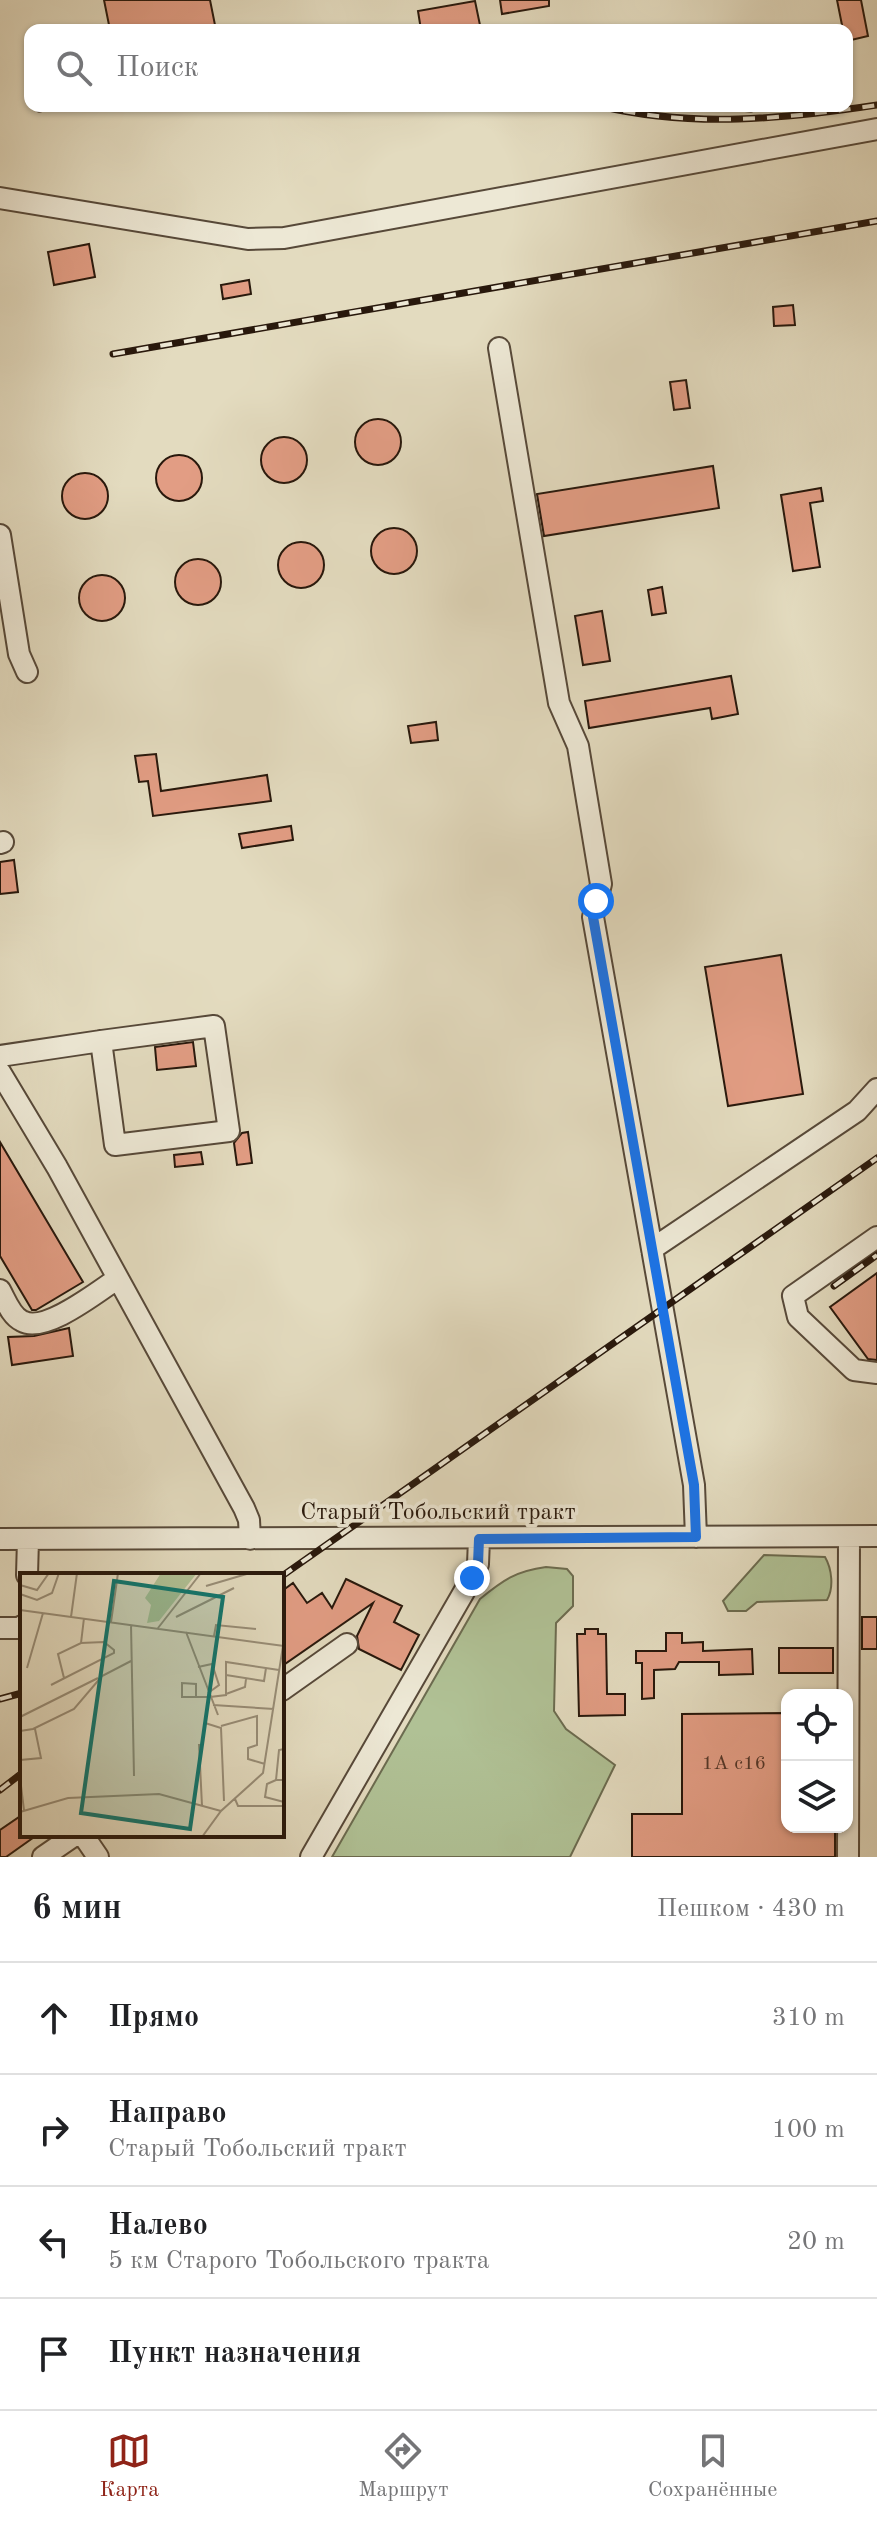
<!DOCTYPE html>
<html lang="ru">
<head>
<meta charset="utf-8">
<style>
	body { margin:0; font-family:"Old Standard TT",serif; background:#f2f2f2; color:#202124 }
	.controls { position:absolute; right:24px; bottom:24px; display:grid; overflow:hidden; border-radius:16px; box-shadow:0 2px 6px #0004 }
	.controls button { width:72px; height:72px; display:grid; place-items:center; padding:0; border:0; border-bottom:2px solid #e0e0e0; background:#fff; color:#202124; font:40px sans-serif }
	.stop { position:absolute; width:24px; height:24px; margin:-18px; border:6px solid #1a73e8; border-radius:50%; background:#fff }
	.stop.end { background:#1a73e8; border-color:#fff; box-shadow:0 2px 8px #0008 }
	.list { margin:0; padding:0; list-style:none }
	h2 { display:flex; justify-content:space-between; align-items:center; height:104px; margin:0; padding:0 32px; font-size:34px }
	h2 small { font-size:26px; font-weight:400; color:#757577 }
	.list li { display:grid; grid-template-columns:52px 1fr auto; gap:24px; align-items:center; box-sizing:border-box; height:112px; padding:0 32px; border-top:2px solid #e0e0e0 }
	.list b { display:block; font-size:30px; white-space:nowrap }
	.list p { margin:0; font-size:26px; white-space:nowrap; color:#757577 }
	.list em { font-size:26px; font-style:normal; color:#757577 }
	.icon { flex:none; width:44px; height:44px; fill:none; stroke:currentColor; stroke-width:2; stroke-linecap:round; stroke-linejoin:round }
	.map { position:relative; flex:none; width:877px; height:1857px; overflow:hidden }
	.search { position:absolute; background:#fff; box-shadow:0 2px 6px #0004; left:24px; right:24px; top:24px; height:88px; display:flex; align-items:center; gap:20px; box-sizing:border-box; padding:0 28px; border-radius:16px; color:#757577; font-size:30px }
	.sheet { height:552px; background:#fff }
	nav { display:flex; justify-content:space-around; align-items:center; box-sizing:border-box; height:112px; border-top:2px solid #e0e0e0; background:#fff; font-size:22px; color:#757577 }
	nav a { display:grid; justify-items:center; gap:4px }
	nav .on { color:#8f2418 }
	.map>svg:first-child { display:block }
</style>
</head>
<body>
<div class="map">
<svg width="877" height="1857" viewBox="0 0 877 1857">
	<rect width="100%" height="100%" fill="#e3dbbf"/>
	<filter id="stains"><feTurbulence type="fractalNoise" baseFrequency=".0025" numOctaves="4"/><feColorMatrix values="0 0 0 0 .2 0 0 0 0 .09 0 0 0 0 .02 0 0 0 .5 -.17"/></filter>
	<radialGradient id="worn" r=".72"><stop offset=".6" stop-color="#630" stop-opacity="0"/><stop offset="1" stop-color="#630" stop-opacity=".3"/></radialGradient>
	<path fill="#b0c195" stroke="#6c6c50" stroke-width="2" d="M764,1555L825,1557C832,1569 834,1588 827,1600L757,1602L746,1611H728L723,1601Z
		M546,1567L567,1569L573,1576V1606L556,1623L554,1711L566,1729L615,1765L570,1857H332L480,1599C503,1580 516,1571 546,1567Z"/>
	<path fill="#e29d84" stroke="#28180c" stroke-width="2" d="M104,0H210L216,30H110Z
		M500,0H549V6L502,14Z
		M837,0H861L868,36L847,41V30H843Z
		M475,1L481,30H421L418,11Z
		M89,244L95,277L54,285L48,252Z
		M249,280L251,294L223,299L221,285Z
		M793,305L795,325L774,326L773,307Z
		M686,380L690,408L674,410L670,382Z
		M355 442a23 23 0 1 1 46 0a23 23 0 1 1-46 0Z
		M261 460a23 23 0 1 1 46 0a23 23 0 1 1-46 0Z
		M156 478a23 23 0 1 1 46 0a23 23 0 1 1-46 0Z
		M713,466L719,508L544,536L537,494Z
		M62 496a23 23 0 1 1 46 0a23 23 0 1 1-46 0Z
		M821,488L823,501L810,503L820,567L793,571L781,495Z
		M371 551a23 23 0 1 1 46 0a23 23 0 1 1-46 0Z
		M278 565a23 23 0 1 1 46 0a23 23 0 1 1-46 0Z
		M175 582a23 23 0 1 1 46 0a23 23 0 1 1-46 0Z
		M79 598a23 23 0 1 1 46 0a23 23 0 1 1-46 0Z
		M662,587L666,613L652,615L648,590Z
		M602,611L610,661L583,665L575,616Z
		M731,676L738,714L712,719L710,708L589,728L585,701Z
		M436,722L438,740L411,743L408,726Z
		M156,754L161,791L267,775L271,801L153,816L148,781L139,782L135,756Z
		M291,826L293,840L242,848L239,834Z
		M14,860L18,892L0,894V862Z
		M781,955L803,1094L728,1106L705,967Z
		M193,1042L196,1066L157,1070L155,1047Z
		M248,1132L252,1163L237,1165L234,1143L242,1133Z
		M0,1142L83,1282L36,1310H32L0,1256Z
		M201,1152L203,1164L175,1167L174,1155Z
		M877,1273V1360L868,1359L830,1307Z
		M69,1328L73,1356L12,1365L8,1337L34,1336Z
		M346,1579L402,1606L394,1622L419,1635L401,1670L359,1649L357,1636L373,1603L282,1666V1591L293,1583L307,1603L322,1593L332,1608Z
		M862,1617H877V1649H862Z
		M585,1629H598V1634H606L607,1694H625V1715L579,1716L577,1634H585Z
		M666,1633H682V1643L703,1642V1651L752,1649L753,1674L719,1675V1662H679L675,1669L654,1670V1698L642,1699V1663H636V1651H666Z
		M779,1648H833V1673H779Z
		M787,1713V1827H835V1857H632V1814H682V1714Z
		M22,1815V1835H37L6,1857H0V1830Z"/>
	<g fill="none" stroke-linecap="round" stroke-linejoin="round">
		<defs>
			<path id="minor" d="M0,198L248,239L284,238L877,129
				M499,348L559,703L578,746L601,884L593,917L694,1485L696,1537
				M0,535L19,654L27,672
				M0,843L3,842
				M0,1056L101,1041L214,1026L229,1131L115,1145L101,1041
				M0,1072L57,1167L244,1508L249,1520L250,1539
				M877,1237L793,1296L798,1317L854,1370L877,1373
				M652,1249L857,1111L877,1089
				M0,1290C6,1301 11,1316 22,1321C45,1334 97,1292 117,1279
				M0,1539L877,1536
				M27,1575L28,1539
				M0,1628H22V1626
				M282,1690L347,1644
				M83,1835L98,1857
				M43,1857L75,1835
				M311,1857L472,1578L478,1564L479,1539
				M848,1857L849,1537"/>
		</defs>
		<use href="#minor" stroke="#574939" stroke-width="24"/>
		<use href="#minor" stroke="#ede8d5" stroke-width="20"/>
		<defs>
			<path id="rail" d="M600,106C691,128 785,119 877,105
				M716,106L751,109
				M39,109L56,106
				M113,354L877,221
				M834,1286L877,1255
				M282,1576L877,1158
				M0,1699L22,1693
				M0,1790L22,1773"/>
		</defs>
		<use href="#rail" stroke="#28180c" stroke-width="7"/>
		<use href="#rail" stroke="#ede8d5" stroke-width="4" stroke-dasharray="12" stroke-linecap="butt"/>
	</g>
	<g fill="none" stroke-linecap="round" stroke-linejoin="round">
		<path stroke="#1a73e8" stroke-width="10" d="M472,1578L478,1564L479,1539L696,1537L694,1485L593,917L596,901"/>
	</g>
	<g text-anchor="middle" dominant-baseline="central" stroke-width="7" stroke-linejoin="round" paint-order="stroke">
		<g font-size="20" fill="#56392a">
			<text x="734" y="1764">1А с16</text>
		</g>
		<g font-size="24" fill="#28180c" stroke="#ede8d5">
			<text x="438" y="1513">Старый Тобольский тракт</text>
		</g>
	</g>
	<g transform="translate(20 1573)">
		<rect width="264" height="264" fill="#e3dbbf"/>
		<path d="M141,0H177L139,48L127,50L131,32L125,25Z" fill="#b0c195"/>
		<path fill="none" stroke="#988d77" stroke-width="2" d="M0,12L17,17L29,0M186,13L230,0M0,21L17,27L32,20L39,0M0,37L264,73M51,44L57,0M156,44L214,15M91,49L98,0M111,52L114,203M138,55L181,0M166,59L198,142M194,63L196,52L236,56M61,70L64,45M178,94L192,91L199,112L188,120M7,95L23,40M206,102L244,108L246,95M31,112L94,80V77L84,69L61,70L38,81L44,105M206,121L225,114L226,106M176,124V111L162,110V124H190L206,122V89L259,97M193,132L254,136M0,144L78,105M185,150L201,155L204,228M201,153L237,143V172L228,175V186L245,191M0,158L13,156L54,136L82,103L111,88M179,171L182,233M264,176L259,177L256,207H264M0,187L21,185L15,156M0,205L4,237M256,207L247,211L245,224L264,229M215,226L218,233H264M0,239L48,225L139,221L201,238M182,264L201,238L243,200L263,73"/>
		<path fill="#0f766e" fill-opacity="0.15" stroke="#0f766e" stroke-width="4" d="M94,8L203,24L170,256L61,240Z"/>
		<rect width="264" height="264" fill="none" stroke="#28180c" stroke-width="4"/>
	</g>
	<rect width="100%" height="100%" filter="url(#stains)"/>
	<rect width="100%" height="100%" fill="url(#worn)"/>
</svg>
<div class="controls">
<button><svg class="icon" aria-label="locate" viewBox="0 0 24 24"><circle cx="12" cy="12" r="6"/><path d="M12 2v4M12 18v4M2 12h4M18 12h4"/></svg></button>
<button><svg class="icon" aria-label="layers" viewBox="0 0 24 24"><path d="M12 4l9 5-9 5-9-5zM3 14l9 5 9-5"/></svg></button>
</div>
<div class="stop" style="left:596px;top:901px"></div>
<div class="stop end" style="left:472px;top:1578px"></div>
<div class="search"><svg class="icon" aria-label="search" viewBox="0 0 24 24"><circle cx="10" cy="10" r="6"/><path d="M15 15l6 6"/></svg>Поиск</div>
</div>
<section class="sheet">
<h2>6 мин<small>Пешком · 430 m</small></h2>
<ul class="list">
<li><svg class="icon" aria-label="ahead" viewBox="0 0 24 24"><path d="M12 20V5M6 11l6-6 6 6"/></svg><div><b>Прямо</b></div><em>310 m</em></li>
<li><svg class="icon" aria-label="right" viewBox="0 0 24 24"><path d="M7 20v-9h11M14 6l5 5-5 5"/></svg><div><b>Направо</b><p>Старый Тобольский тракт</p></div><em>100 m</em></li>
<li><svg class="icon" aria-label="left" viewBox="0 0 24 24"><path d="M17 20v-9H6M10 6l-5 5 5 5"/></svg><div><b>Налево</b><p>5 км Старого Тобольского тракта</p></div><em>20 m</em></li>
<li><svg class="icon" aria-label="arrive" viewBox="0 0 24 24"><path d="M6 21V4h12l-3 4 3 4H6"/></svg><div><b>Пункт назначения</b></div></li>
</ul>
</section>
<nav>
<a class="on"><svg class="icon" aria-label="map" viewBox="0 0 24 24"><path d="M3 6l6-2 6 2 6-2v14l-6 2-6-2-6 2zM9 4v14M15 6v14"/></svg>Карта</a>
<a><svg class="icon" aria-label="directions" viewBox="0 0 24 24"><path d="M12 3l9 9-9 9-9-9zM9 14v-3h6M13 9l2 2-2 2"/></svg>Маршрут</a>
<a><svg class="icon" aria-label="saved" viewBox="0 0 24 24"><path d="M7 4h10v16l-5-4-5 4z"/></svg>Сохранённые</a>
</nav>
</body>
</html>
